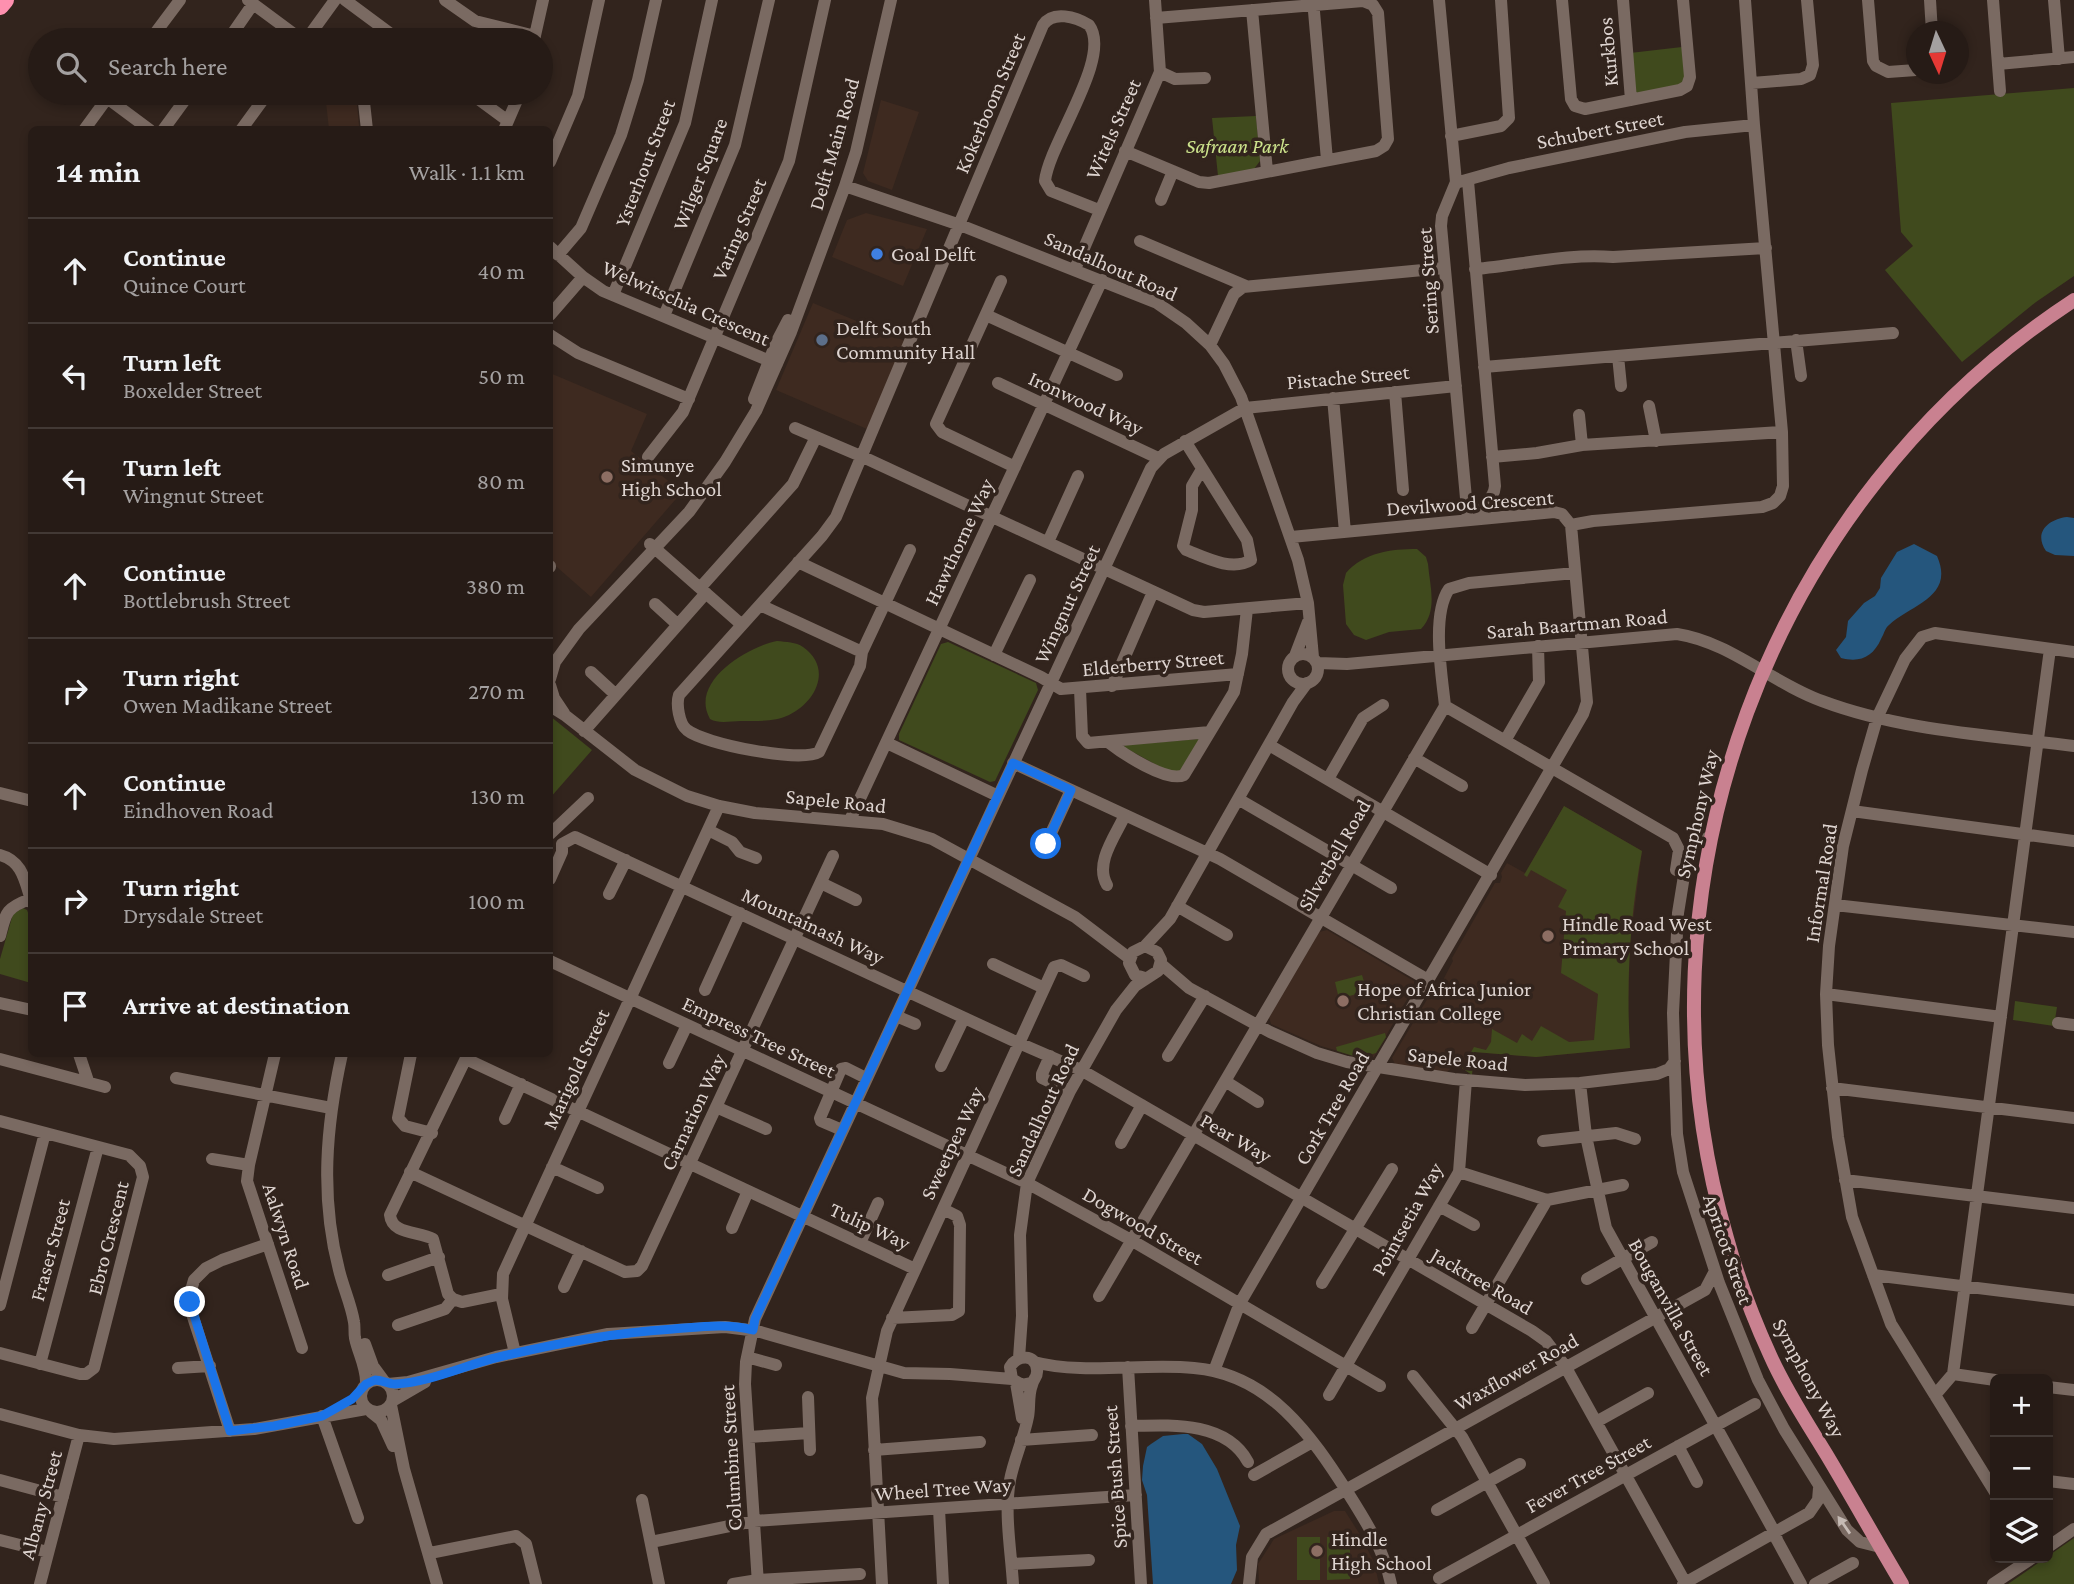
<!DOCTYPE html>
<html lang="en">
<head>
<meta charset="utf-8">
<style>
	body { margin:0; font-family:"Crimson Pro",serif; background:#2e241f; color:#f1f3f6 }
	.controls { position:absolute; right:21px; bottom:21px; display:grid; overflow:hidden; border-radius:10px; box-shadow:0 4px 10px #0003 }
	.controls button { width:63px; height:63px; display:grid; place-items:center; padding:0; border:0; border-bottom:2px solid #423935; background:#261b16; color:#f1f3f6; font:35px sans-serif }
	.compass { position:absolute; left:1906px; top:21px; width:63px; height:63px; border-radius:50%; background:#261b16; box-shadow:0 4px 10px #0003; rotate:176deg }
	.stop { position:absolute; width:21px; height:21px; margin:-16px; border:5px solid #1a73e8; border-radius:50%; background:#fff }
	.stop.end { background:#1a73e8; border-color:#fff; box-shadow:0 2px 7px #0008 }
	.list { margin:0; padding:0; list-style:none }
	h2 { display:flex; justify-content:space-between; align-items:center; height:91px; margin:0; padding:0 28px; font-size:30px }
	h2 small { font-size:23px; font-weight:400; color:#a4a1a1 }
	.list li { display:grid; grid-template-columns:46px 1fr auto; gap:21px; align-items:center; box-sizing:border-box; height:105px; padding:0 28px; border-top:2px solid #423935 }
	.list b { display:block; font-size:26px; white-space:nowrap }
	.list p { margin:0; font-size:23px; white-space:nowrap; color:#a4a1a1 }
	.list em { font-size:23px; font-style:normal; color:#a4a1a1 }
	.icon { flex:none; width:38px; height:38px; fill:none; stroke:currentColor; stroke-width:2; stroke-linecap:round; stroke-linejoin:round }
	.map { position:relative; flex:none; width:2074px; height:1584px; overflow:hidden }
	.search { position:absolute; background:#261b16; box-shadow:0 4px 10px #0003; left:28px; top:28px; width:525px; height:77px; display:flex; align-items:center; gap:18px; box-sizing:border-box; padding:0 24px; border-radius:38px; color:#a4a1a1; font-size:26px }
	.panel { position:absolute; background:#261b16; box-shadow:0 4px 10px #0003; left:28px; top:126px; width:525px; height:931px; border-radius:10px }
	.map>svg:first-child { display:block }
</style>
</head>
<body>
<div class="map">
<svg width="2074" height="1584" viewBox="0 0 2074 1584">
	<rect width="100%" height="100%" fill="#32241d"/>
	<path fill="#3e2a20" d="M325,93H356L359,126L329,129Z
		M881,100L919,112L892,190L868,181L863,173Z
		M866,213L927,229L903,286L832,257L847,220Z
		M813,303L905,341L867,429L776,390Z
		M550,373L647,414L631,451L682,492L591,597L550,561Z
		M1564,806L1642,851L1630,944L1628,1016L1630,1048L1536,1057L1474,1052L1472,1075L1455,1064L1447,1072L1396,1066L1392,1058L1438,981L1443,980L1453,961L1452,958L1495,883H1500L1502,877L1501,873L1507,863L1525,873Z
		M1327,930L1414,981V987L1374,1057L1365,1059L1321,1046L1271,1024L1269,1017L1319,932Z
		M1334,1511H1345L1359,1533L1374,1562L1379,1584H1259L1258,1564L1274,1539Z"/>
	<path fill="#404a1d" d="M1682,47L1685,84L1639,94L1636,92L1630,53Z
		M2074,88V276L2036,302L1962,362L1885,270L1913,246L1901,232L1891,103Z
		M1256,116L1260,161L1254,169L1218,176L1212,118Z
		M1417,549L1426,557L1428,564C1430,587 1438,611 1421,629L1389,632L1366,640L1354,635L1346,624L1343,585L1346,573C1364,552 1392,549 1417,549Z
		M777,641C786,642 796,642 803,647C833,668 816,702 789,715C775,722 756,721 741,721C730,721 719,724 710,719C689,682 747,647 777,641Z
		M948,642L1036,683L1038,690L995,781L990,782L899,740V734L941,644Z
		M550,716L592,750L550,798Z
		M1199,739L1184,772L1173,774L1124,747L1125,745Z
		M1564,806L1642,851C1630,916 1626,982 1630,1048L1536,1057L1474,1052L1472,1075L1462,1068L1474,1047L1486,1050L1491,1042L1492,1029L1517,1043L1522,1034L1532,1041L1541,1026L1569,1042L1594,1040L1598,994L1561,973L1566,911L1558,907L1567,890L1531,870L1527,877L1524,875Z
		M23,908L27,910L31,920V983L0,974V959L13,914Z
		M1362,975L1367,991L1339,999L1335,982Z
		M2015,1001L2057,1007L2054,1026L2013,1020Z
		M1385,1033L1386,1037L1376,1053L1360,1058L1337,1051L1336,1047Z
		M1297,1537H1320V1580H1297Z
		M1327,1537H1350V1579L1327,1580Z
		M2074,1538V1584H2008Z"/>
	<path fill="#25567d" d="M2067,517L2074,518V556L2055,555L2046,551C2033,532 2049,519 2067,517Z
		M1914,544L1937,556C1955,597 1912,604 1889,625C1885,628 1884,634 1881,639C1873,657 1860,663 1841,658L1836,650L1846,637L1848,621L1864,603L1875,596L1880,588L1881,578L1897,552Z
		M1183,1434H1188L1202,1444L1217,1469L1240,1526L1236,1545L1237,1570L1231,1584H1153L1147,1495L1142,1480L1143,1466L1147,1447L1151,1444L1163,1436Z"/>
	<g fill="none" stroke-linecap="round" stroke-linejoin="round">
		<path stroke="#7a6a62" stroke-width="12" d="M248,0L302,40
			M345,0L399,40
			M445,0L475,21L535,36
			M1313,0L1327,160
			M1439,0L1456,182L1442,216L1441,226L1468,520
			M1562,0L1571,99L1575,106L1585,109L1680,90L1687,86L1690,77L1683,0
			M1623,0L1631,100
			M1868,0L1873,61L1876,66L1888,72L1916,70
			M1930,0L1932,32
			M1993,0L2000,91
			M2054,0L2059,59
			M1252,10L1267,171
			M150,40L180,0
			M228,40L253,4
			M306,40L335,0
			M534,40L543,0
			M1998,64L2074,57
			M1160,72L1175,79L1205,78
			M1752,83L1801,79L1810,75L1813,65L1807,0
			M363,93L367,130
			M470,93L508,121
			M107,98L150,130
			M84,130L111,93
			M163,130L190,93
			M241,130L268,93
			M504,130L520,93
			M1451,136L1501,126L1509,118L1501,0
			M1125,151L1199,182L1209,183L1376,151L1384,146L1388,139L1378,13L1373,5L1363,1L1156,18
			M550,162L578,96L599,0
			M1468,181L1495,486C1494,501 1480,505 1479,519
			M1459,182L1509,168L1685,132L1754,125
			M845,186L960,225L1157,303L1186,323L1210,345L1224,364L1241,397L1298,560L1308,603L1313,657
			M1161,200L1173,171
			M1140,241L1246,286
			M550,247L583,277L603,291L777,364
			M558,255L581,228L621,135L638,80L656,0
			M1075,269L1160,72L1155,0
			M1475,269C1521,265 1568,253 1613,257L1766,248
			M1001,281L936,424L942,432L1015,467
			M613,295L685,123L712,0
			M550,315L583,277
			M986,315L1117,375
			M664,316L735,145L769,0
			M550,335L578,353L689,399
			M1796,340L1801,376
			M1210,345L1234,294L1243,287L1444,268
			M1618,356L1621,386
			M1484,367L1893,333
			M998,383L1158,458
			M1395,392L1403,490
			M1333,398L1345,532
			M754,399L776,343L788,320
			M1649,406L1656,441
			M1579,415L1582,445
			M795,428L863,457L1193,610L1204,612L1308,603
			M1185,441L1247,540L1251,560C1232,572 1204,557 1186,550L1183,546L1192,510V486L1202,469
			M648,457L683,412L789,161L825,0
			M1492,457L1537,453L1582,445L1782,432
			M1571,525L1593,521L1762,507L1773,503L1780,496L1783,486L1782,432L1754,125L1745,0
			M1048,542L1078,476
			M650,544L742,625
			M910,550L862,652L860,666L819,752C801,763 704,744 687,730C679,724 676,704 679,695L822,536L836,517L1043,25C1053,10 1076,17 1089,25C1113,57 1049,143 1045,181L1051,191L1099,210
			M798,562L1041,677L1061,689L1238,674
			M550,567V566
			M700,588L793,484L816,437
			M655,604L678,625
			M760,605L862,652
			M1288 669a15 15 0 1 1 30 0a15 15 0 1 1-30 0Z
			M994,655L1030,580
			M1295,656L1308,622
			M1318,663L1347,664L1677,634C1730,642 1772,683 1822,701C1902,731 1990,735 2074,746
			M591,672L616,695
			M550,679L555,662L579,629L689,512L725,462L756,411L791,332L845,186L856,152L891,0
			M550,685L554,698L564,713
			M1112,686L1153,592
			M1080,689L1082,736L1088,743L1210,732
			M550,706L566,716L635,770L687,796L719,806L755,813L883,824L932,839L1075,917L1129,958
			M1445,706L1673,838L1679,850L1676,870
			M1445,706C1442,676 1431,615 1449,589L1469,583L1575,573
			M584,731L706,593
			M1506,739L1539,682L1538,646
			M1108,742C1122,753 1167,783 1184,775L1234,692L1242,654L1247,609
			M887,743L998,796
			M1269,745L1491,875
			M1414,758L1462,786
			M1013,763L1220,859L1428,980
			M1328,779L1363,718L1383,705
			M0,793L32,801
			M1238,799L1391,888
			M1852,811L2074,841
			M850,820L1102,280
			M708,830L732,842L740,852L756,858
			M550,834L588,798
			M1711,836L1697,843L1688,851L1678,913L1673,1013L1677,1134L1683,1172L1719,1283L1758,1380L1784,1429L1847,1530L1860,1542L1880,1547
			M562,844L575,837L1012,1040L1081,1070L1532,1331L1546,1341L1565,1366L1686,1584
			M1046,844L1071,790
			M0,855C23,861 25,882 32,903
			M550,879L562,852V844
			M821,883L856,900
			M1107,885C1094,863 1116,835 1125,815
			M609,894L626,860
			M1835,905L2074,932
			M1177,906L1227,935
			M0,936C6,912 6,908 30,899
			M1145,946L1170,919L1293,702L1307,683
			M550,961L1027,1183L1131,1240L1380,1386
			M993,964L1044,988
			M1161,964L1189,988L1270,1032L1317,1053L1347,1062L1454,1079L1525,1085L1580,1083L1657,1074L1669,1069L1675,1061
			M705,990L740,913
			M1826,994L2001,1017
			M0,1003L32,1010
			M896,1016L915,1024
			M2058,1023L2074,1025
			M79,1054L88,1081
			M275,1054L249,1165L247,1181L302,1348
			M342,1054C326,1126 320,1197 339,1270C343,1287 351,1304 354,1322C355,1327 354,1332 355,1338C358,1353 367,1368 366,1384
			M411,1054L398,1118L405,1126L432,1133
			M1050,1056L1042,1074V1078L1070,1091
			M1168,1056L1205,996
			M0,1059L105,1087
			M466,1059L915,1269
			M669,1063L687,1025
			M941,1066L964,1018
			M176,1078L331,1108
			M1225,1081L1258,1102
			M1580,1083L1586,1136L1606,1228L1775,1533L1777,1540L1801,1584
			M1832,1088L2074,1118
			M716,1107L766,1129
			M505,1119L521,1084
			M0,1121L129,1155L140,1166L143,1177L94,1368L86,1374H80L0,1353
			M842,1130L821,1121L820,1118L841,1069L846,1068L866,1078
			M1543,1141L1616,1133L1635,1139
			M1121,1143L1142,1105
			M212,1159L249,1165
			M552,1167L598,1188
			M410,1172L625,1272L637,1271L642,1266L833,856
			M1459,1172L1547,1200L1623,1185
			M1845,1180L2074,1208
			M1439,1206L1474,1225
			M732,1228L748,1191
			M860,1243L878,1203
			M388,1275L439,1257
			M1873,1275L2074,1300
			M1587,1279L1652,1242
			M1322,1283L1392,1169
			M564,1287L581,1251
			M1099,1296L1445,706
			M453,1299L448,1294L433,1239C419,1231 392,1235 390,1215L468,1054
			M453,1299L462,1302L501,1294
			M0,1305L45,1133
			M892,1318L952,1315L959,1311L960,1225L957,1216L943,1209
			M398,1325L445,1309L453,1299
			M1472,1328L1547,1200
			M365,1344L373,1366L384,1381
			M515,1353L502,1299L503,1274L719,806
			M747,1357L776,1365
			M1019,1358L1022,1316L1020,1235L1027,1183L1070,1091L1116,1010L1135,986L1158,971L1161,960L1157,952L1145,946L1133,952L1129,963L1135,975L1145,978
			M1034,1362C1083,1375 1143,1363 1194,1368C1269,1374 1311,1435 1348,1493C1367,1523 1384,1550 1391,1584
			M40,1364L98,1147
			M1128,1367L1141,1584
			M178,1368L210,1366
			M1214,1371L1240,1303L1583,714L1587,702L1571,525L1562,514L1554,512L1291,537
			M1953,1374L1995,1380
			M1413,1376L1462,1437L1544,1584
			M361 1396a16 16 0 1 1 32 0a16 16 0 1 1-32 0Z
			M1016,1383L1022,1418
			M388,1384L408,1382L496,1357L608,1334L725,1327L757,1331L904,1373L950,1374L1012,1379
			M2048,1387L2074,1390
			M1329,1395L1459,1172L1466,1080
			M1935,1395L1953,1374L2050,649
			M808,1397L810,1450
			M394,1400L425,1382
			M391,1405L404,1469L437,1584
			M371,1412L381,1420L393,1446
			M0,1414L79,1435L114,1439L254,1429L366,1409
			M322,1416L358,1518
			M1596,1422L1648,1393
			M1131,1426C1170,1425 1226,1421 1248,1462
			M230,1431L193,1317L190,1294L194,1280L206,1268L222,1260L268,1244
			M749,1437L809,1433
			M1021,1440L1092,1435
			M1678,1446L1697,1482
			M874,1450L980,1442
			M1254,1475L1307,1445
			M0,1480L63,1497
			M2048,1481L2074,1484
			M1995,1492L1891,1324L1852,1217L1838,1137L1828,1045L1826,994L1829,946L1843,846L1862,770L1877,718L1905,659L1922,637L1935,633L2074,652
			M642,1500L659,1584
			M939,1509L943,1584
			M1437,1510L1520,1464
			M0,1540L48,1552
			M651,1542L754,1521L1136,1495
			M2048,1547L2074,1529
			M430,1553L516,1536L526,1544L536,1584
			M1012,1564L1089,1560
			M1439,1578L1755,1404
			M40,1584L79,1435
			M733,1584L758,1580L860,1574
			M758,1584L745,1384L746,1362L755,1319L1151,468L1164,454L1245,408L1456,386
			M882,1584L872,1398L887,1331L1054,967L1061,965L1084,976
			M1013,1584C1011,1550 1004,1514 1010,1480C1014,1459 1024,1438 1028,1417C1030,1407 1028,1394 1032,1385C1033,1379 1038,1377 1037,1370C1036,1353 1017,1355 1010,1367L1012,1379L1022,1385L1032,1383
			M1249,1584L1252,1557L1266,1534L1705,1290L1715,1271
			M1683,1584L1809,1513L1818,1500L1819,1488
			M1815,1584L1853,1563
			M1993,1584L2032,1558"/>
		<path stroke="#c98190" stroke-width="14" d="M1902,1584C1877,1542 1853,1499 1828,1457C1808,1424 1786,1391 1770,1355C1753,1318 1738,1278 1727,1238C1624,887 1768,500 2074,300"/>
		<path stroke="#fe90af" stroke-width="18" d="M0,6L5,0"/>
	</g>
	<defs><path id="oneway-solid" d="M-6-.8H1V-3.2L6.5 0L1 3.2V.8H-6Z" transform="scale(1.75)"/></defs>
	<use fill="#c5bab4" href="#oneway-solid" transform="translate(1844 1525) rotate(-125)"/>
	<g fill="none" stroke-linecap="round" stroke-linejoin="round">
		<path stroke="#1a73e8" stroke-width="9" d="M190,1302L230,1431L274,1426L322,1416L352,1399L366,1384L375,1380C382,1380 388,1384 395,1384C431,1382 465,1365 499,1357C559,1343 611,1333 673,1329C699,1327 727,1323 753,1330L755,1319L1013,763L1071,790L1046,844"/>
	</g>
	<circle fill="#3f7fe0" stroke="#32241d" stroke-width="2.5" cx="877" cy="254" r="7"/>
	<circle fill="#5c6f8a" stroke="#32241d" stroke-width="2.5" cx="822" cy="340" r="7"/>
	<g fill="#8d6e63" stroke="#32241d" stroke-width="2.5">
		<circle cx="607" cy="477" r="7"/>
		<circle cx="1548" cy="936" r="7"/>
		<circle cx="1343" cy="1001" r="7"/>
		<circle cx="1317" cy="1551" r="7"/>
	</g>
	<g text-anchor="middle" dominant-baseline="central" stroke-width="7" stroke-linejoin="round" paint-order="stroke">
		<g font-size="21" fill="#ded4d0" stroke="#32241d">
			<text transform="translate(1608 52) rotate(-95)">Kurkbos</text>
			<text transform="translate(990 103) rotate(-67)">Kokerboom Street</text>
			<text transform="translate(1113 129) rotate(-66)">Witels Street</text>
			<text transform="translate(1600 130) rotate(-11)">Schubert Street</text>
			<text transform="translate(834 144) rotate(-74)">Delft Main Road</text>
			<text transform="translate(645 163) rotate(-69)">Ysterhout Street</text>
			<text transform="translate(700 174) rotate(-69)">Wilger Square</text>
			<text transform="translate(739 229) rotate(-67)">Varing Street</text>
			<text transform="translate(1111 266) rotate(24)">Sandalhout Road</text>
			<text transform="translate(1428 281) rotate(-94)">Sering Street</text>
			<text transform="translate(686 303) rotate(24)">Welwitschia Crescent</text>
			<text transform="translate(1348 377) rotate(-5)">Pistache Street</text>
			<text transform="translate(1086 403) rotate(25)">Ironwood Way</text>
			<text transform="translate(1470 503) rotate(-4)">Devilwood Crescent</text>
			<text transform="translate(959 542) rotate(-65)">Hawthorne Way</text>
			<text transform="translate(1067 604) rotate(-65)">Wingnut Street</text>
			<text transform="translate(1577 624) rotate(-5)">Sarah Baartman Road</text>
			<text transform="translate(1153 663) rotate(-5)">Elderberry Street</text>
			<text transform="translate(836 801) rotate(6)">Sapele Road</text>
			<text transform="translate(1697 814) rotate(-77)">Symphony Way</text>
			<text transform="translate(1334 855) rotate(-60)">Silverbell Road</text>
			<text transform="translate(1821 883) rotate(-81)">Informal Road</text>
			<text transform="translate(813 926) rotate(25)">Mountainash Way</text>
			<text transform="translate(759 1037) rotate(25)">Empress Tree Street</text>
			<text transform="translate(1458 1059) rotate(6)">Sapele Road</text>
			<text transform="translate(576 1069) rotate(-65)">Marigold Street</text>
			<text transform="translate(1332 1108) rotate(-60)">Cork Tree Road</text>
			<text transform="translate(1043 1110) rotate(-65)">Sandalhout Road</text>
			<text transform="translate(693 1112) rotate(-65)">Carnation Way</text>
			<text transform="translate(1236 1138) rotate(30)">Pear Way</text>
			<text transform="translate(952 1143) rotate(-65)">Sweetpea Way</text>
			<text transform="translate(1407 1219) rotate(-61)">Pointsetia Way</text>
			<text transform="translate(870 1226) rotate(25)">Tulip Way</text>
			<text transform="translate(1143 1226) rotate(30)">Dogwood Street</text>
			<text transform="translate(286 1236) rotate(72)">Aalwyn Road</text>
			<text transform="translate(108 1238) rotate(-76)">Ebro Crescent</text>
			<text transform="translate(1728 1249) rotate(71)">Apricot Street</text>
			<text transform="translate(50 1250) rotate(-75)">Fraser Street</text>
			<text transform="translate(1482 1281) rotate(30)">Jacktree Road</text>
			<text transform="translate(1671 1307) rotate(61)">Bouganvilla Street</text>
			<text transform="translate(1516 1372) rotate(-29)">Waxflower Road</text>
			<text transform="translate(1809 1378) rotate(62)">Symphony Way</text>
			<text transform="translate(731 1458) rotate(-93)">Columbine Street</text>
			<text transform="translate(1588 1474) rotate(-29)">Fever Tree Street</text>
			<text transform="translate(1115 1477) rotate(-94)">Spice Bush Street</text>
			<text transform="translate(943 1489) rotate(-4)">Wheel Tree Way</text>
			<text transform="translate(41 1505) rotate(-75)">Albany Street</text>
		</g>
		<g font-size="21" font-style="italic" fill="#cde48d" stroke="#32241d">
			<text x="1237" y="146">Safraan Park</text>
		</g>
		<g font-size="21" fill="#ded4d0" stroke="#32241d" text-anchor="start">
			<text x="891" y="254">Goal Delft</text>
			<text x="836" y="328">Delft South<tspan x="836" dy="24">Community Hall</tspan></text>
			<text x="621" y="465">Simunye<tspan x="621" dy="24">High School</tspan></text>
			<text x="1562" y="924">Hindle Road West<tspan x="1562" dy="24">Primary School</tspan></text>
			<text x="1357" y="989">Hope of Africa Junior<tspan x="1357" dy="24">Christian College</tspan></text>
			<text x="1331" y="1539">Hindle<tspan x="1331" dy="24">High School</tspan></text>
		</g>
	</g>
</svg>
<div class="controls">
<button>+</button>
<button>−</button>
<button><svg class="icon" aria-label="layers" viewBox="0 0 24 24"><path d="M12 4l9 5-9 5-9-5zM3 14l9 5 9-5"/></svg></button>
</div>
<svg class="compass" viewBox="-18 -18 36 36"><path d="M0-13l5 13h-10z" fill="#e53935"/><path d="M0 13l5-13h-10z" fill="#a4a1a1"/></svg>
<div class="stop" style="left:1046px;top:844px"></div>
<div class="stop end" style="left:190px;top:1302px"></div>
<div class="search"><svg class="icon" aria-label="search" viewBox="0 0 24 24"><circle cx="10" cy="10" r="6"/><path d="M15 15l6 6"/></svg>Search here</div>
<section class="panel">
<h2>14 min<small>Walk · 1.1 km</small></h2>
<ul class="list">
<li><svg class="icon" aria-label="ahead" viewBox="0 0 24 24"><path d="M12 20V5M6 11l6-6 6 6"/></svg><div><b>Continue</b><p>Quince Court</p></div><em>40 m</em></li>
<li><svg class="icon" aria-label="left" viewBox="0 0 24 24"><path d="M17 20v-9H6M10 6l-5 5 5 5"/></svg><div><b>Turn left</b><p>Boxelder Street</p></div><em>50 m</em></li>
<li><svg class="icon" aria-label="left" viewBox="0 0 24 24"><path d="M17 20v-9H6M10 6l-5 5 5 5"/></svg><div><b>Turn left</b><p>Wingnut Street</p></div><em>80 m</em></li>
<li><svg class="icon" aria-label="ahead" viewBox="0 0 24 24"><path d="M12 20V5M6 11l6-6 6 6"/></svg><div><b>Continue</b><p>Bottlebrush Street</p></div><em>380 m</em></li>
<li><svg class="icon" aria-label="right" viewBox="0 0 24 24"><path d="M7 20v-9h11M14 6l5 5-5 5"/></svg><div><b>Turn right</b><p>Owen Madikane Street</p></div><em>270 m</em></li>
<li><svg class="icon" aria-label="ahead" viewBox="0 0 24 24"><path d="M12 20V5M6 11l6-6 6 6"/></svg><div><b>Continue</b><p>Eindhoven Road</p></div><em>130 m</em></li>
<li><svg class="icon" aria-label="right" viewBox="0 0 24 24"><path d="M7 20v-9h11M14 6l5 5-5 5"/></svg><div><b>Turn right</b><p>Drysdale Street</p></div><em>100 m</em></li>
<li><svg class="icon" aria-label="arrive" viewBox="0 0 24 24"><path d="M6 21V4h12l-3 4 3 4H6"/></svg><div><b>Arrive at destination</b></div></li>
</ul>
</section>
</div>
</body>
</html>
